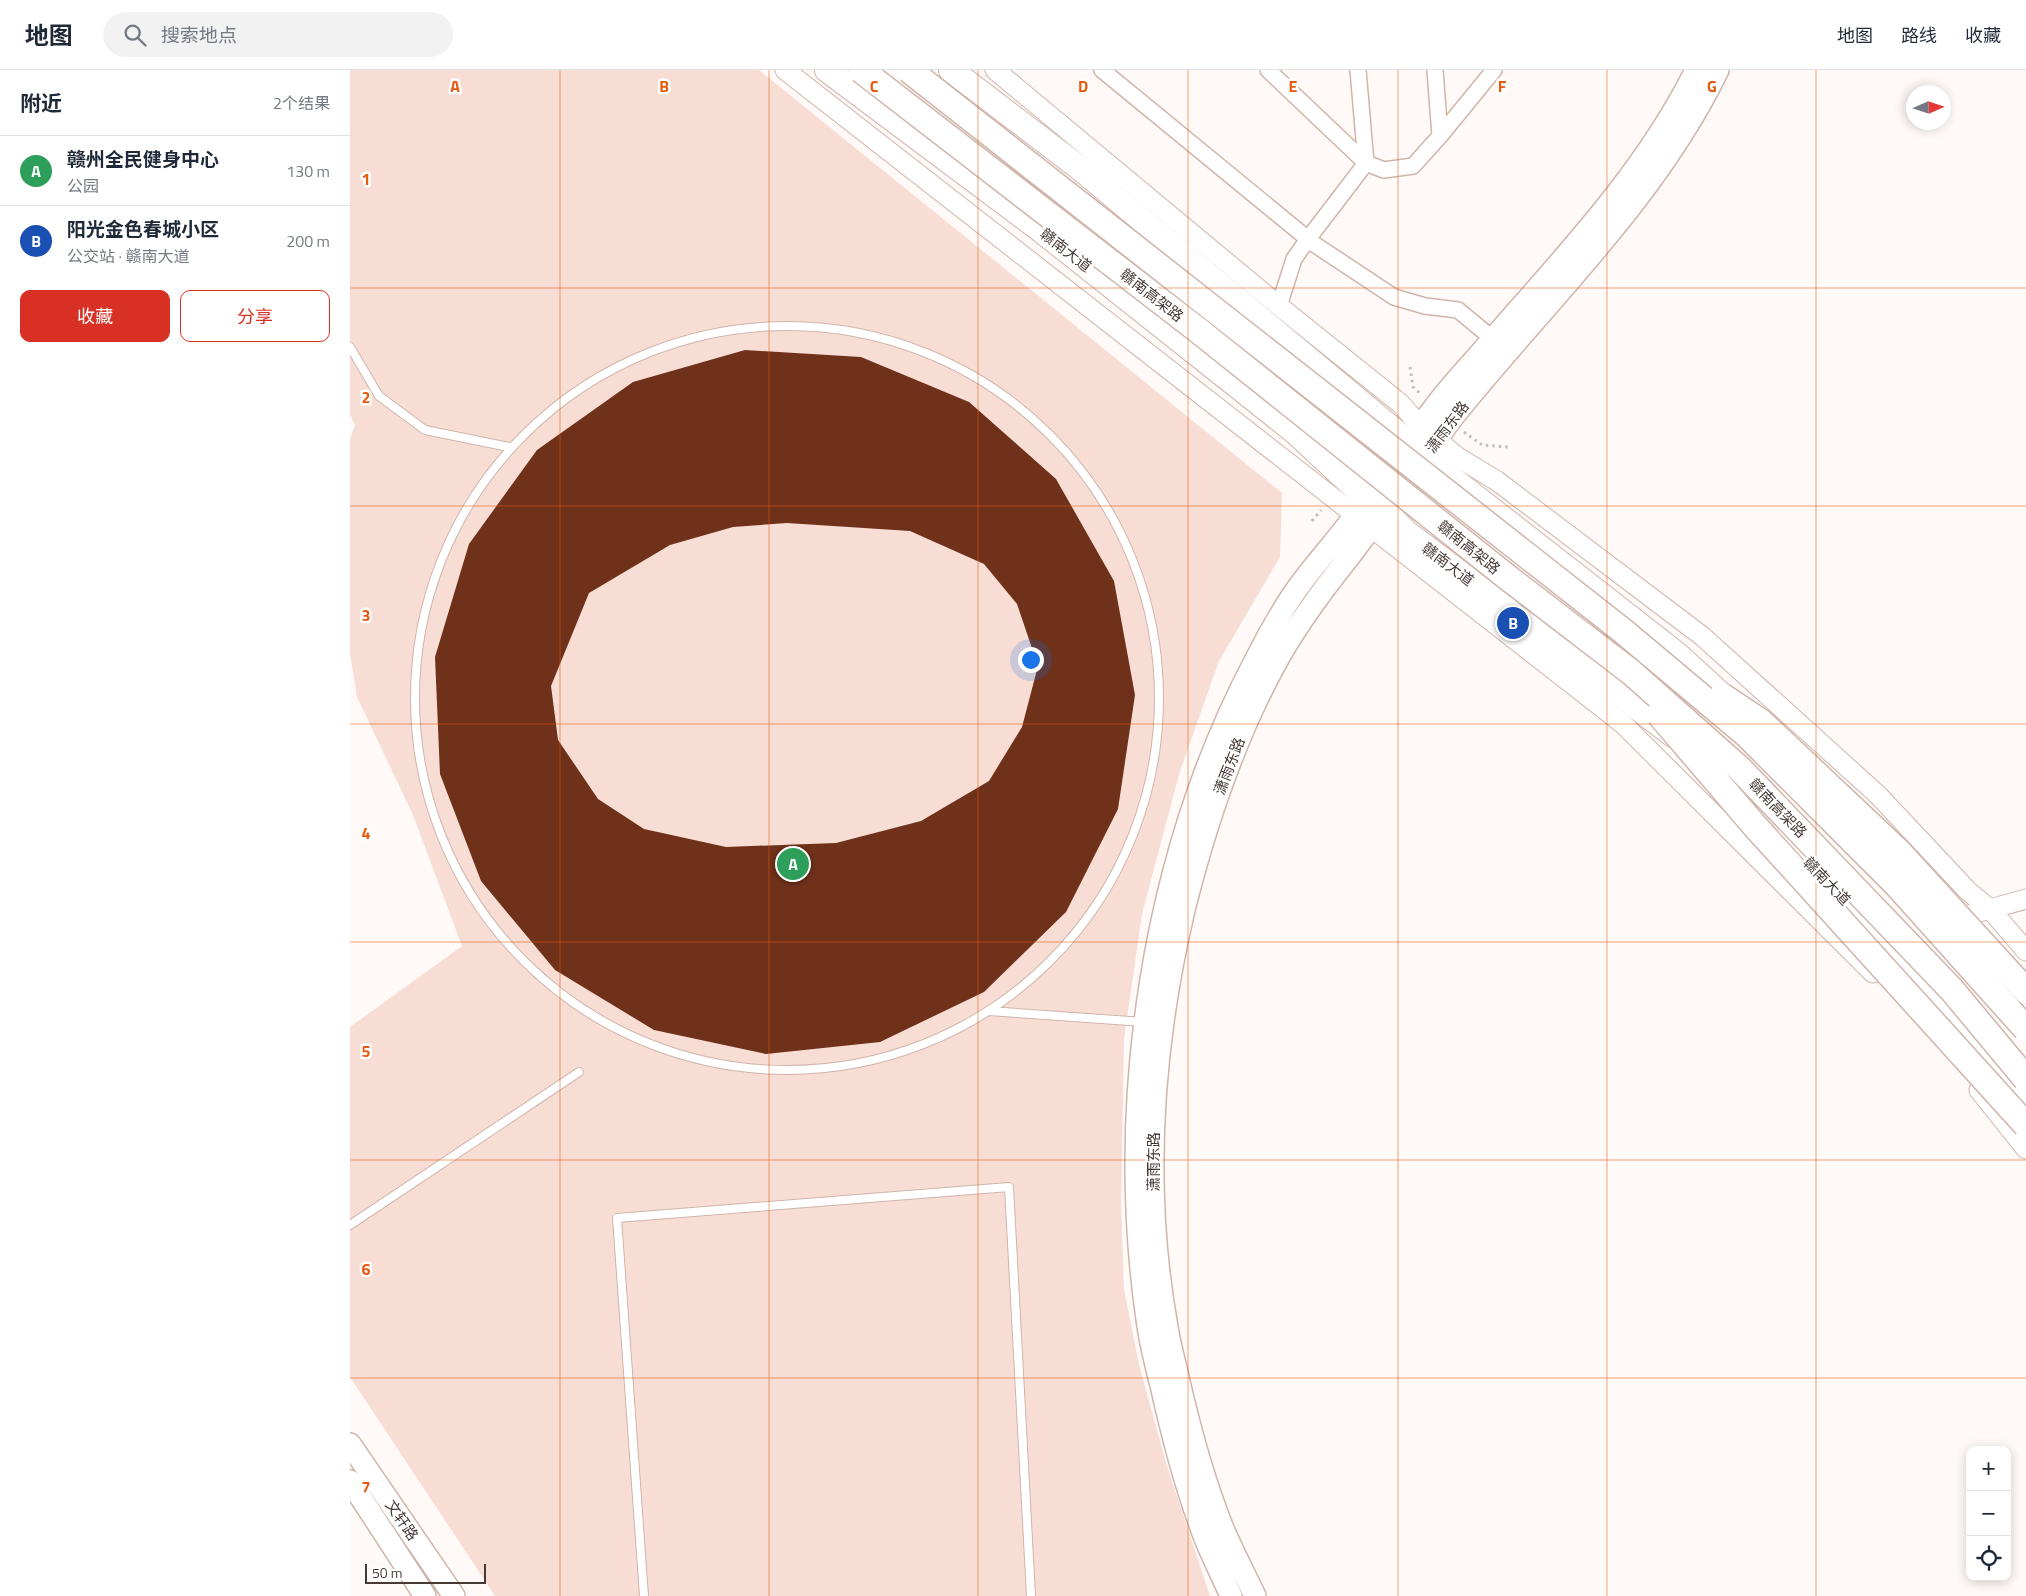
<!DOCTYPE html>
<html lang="zh">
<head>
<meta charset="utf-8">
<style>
	body { margin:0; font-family:"Titillium Web","Noto Sans SC",sans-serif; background:#f2f2f3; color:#1f2937 }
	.controls { position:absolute; right:15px; bottom:15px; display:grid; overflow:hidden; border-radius:10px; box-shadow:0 2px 12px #0003 }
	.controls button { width:45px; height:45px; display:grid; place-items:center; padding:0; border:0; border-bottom:1px solid #e0e1e3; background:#fff; color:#1f2937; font:25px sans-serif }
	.compass { position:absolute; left:1556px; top:15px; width:45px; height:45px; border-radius:50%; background:#fff; box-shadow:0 2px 12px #0003; rotate:87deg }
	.scale { position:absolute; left:15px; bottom:12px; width:121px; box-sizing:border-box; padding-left:5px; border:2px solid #453a36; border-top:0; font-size:14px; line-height:18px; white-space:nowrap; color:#453a36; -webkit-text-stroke:4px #fff; paint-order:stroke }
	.you { position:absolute; left:680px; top:589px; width:18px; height:18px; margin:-12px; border:4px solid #fff; border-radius:50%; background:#1a73e8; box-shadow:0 0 0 8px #1a73e833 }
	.badge { display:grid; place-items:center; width:32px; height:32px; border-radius:50%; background:#d93025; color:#fff; font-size:16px; font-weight:700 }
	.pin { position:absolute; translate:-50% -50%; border:2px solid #fff; box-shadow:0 1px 5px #0006 }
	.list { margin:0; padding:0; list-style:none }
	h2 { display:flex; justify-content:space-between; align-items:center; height:65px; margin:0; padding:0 20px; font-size:21px }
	h2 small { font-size:16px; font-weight:400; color:#747a83 }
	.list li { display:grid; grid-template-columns:32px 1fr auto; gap:15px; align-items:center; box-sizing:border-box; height:70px; padding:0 20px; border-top:1px solid #e0e1e3 }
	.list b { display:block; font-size:19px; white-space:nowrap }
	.list p { margin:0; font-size:16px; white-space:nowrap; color:#747a83 }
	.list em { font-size:16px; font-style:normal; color:#747a83 }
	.actions { display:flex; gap:10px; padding:15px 20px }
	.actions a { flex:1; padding:11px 0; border:1px solid #d93025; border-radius:10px; text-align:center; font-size:18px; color:#d93025 }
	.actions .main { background:#d93025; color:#fff }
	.icon { flex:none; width:28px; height:28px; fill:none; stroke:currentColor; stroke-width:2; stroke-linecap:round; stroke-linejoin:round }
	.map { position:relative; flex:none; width:1676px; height:1526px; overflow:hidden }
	header { display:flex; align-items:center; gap:30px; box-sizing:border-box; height:70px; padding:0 25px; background:#fff; border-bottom:1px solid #e0e1e3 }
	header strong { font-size:24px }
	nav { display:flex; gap:28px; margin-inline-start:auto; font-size:18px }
	.search { width:350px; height:45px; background:#f2f2f3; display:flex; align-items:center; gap:12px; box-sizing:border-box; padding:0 18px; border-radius:28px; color:#747a83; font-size:19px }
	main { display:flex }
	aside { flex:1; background:#fff }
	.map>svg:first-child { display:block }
</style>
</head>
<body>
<header>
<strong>地图</strong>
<div class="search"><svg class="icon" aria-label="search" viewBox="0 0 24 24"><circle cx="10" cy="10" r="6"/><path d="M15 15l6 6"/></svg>搜索地点</div>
<nav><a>地图</a><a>路线</a><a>收藏</a></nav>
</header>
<main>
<aside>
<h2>附近<small>2个结果</small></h2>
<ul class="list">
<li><span class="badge" style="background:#2e9e5b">A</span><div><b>赣州全民健身中心</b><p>公园</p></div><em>130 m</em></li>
<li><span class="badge" style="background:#1a4fb4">B</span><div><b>阳光金色春城小区</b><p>公交站 · 赣南大道</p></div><em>200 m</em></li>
</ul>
<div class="actions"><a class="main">收藏</a><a>分享</a></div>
</aside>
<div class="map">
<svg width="1676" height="1526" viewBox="0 0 1676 1526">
	<rect width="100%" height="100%" fill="#fff9f7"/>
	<path fill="#f7ddd3" d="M0,0H409L932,423L930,487L869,591L830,701L792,844L774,969L771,1134L774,1219L789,1295L816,1393L860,1526H145L0,1307V957L112,876L63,745L7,627L0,584V369L5,355L0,345Z"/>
	<path fill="#6f311a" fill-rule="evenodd" d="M395,280L511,287L619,332L706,409L764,511L785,625L768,739L716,842L634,922L530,972L416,984L304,960L205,900L131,811L90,704L85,587L119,474L187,380L283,312ZM437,453L560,461L634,494L667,534L688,596L672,657L639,711L571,751L486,773L376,777L294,759L248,729L208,670L201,616L239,523L320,475L383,457Z"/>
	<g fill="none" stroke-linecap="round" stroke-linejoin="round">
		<defs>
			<path id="service" d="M65 628a372 372 0 1 1 744 0a372 372 0 1 1-744 0Z
				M0,277L29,326L75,360L159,377
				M639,941L794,952
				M0,1155L229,1002
				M294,1526L267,1148L659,1117L681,1526"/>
			<path id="minor" d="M752,0L964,174L1044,227L1075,236L1108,240L1143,269
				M918,0L1016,93L1034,100L1063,96L1090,66L1144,0
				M1085,0L1090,66
				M929,236L944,189L958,169L1016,93L1008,0"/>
			<path id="tertiary" d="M435,0L1273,654L1523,903
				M645,0L929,236L1051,334L1070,356L1109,388L1147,411L1352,566L1528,725L1618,821L1641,840L1676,881
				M1601,850L1676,829
				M1629,1020L1676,1079"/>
			<path id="secondary" d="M0,1374L104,1526
				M0,1411L75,1526
				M881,1526C872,1505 861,1485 853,1463C835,1415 822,1365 811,1315C806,1296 801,1276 798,1256C765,1036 801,787 906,589C917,567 930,544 944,523C962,497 984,474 1003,448C1008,441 1012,434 1017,427C1038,396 1061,367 1084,338C1099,317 1117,299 1134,279C1210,191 1294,105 1346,0
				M905,1526C894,1503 882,1480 872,1456C854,1411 841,1363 830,1316C826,1296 820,1277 817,1257C792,1118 802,976 834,840C855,756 882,674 923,598C943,560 968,526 995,492C1004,481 1012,469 1021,458C1027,451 1033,445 1038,439C1061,409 1080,377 1103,347C1193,234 1304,132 1368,0"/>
			<path id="primary" d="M477,0L692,161L944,361L1016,428L1036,442L1056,462L1323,665
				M601,0L731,99L1100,407L1328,585L1388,640
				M1378,709L1542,879L1652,1004L1676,1034"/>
		</defs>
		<use href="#service" stroke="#cfb5ac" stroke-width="10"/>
		<use href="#minor" stroke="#cfb5ac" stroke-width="18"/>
		<use href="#tertiary" stroke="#cfb5ac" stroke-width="21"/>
		<use href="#secondary" stroke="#cfb5ac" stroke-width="24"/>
		<use href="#primary" stroke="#cfb5ac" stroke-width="26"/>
		<path stroke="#c6bebb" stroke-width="3" stroke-dasharray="2.5 4" stroke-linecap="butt" d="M1060,297L1063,317L1071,324
			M1114,362L1132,375L1159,377
			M962,451L971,440"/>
		<use href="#service" stroke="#fff" stroke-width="8"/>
		<use href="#minor" stroke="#fff" stroke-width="15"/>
		<use href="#tertiary" stroke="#fff" stroke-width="19"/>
		<use href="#secondary" stroke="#fff" stroke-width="21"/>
		<use href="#primary" stroke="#fff" stroke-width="24"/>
		<defs>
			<path id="trunk-bridge" d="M511,0L849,261L1157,507L1282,603L1390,699L1602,920L1676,1009
				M559,0L1273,561L1397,665L1546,814L1676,959
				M1372,626L1411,652L1548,781L1676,921
				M1309,644L1404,755L1676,1055"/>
		</defs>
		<use href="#trunk-bridge" stroke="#cfb5ac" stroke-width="28" stroke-linecap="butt"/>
		<use href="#trunk-bridge" stroke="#fff" stroke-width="25"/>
	</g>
	<path fill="none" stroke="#e8590c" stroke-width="1" stroke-opacity="0.55" d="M210,0V1526M419,0V1526M628,0V1526M838,0V1526M1048,0V1526M1257,0V1526M1466,0V1526M0,218H1676M0,436H1676M0,654H1676M0,872H1676M0,1090H1676M0,1308H1676"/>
	<g text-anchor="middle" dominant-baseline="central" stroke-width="5" stroke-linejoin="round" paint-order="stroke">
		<g font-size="15" fill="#453a36" stroke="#fff">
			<text transform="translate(716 180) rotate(38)">赣南大道</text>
			<text transform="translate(802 225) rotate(38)">赣南高架路</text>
			<text transform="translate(1097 357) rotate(-53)">潇雨东路</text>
			<text transform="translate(1119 477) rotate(39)">赣南高架路</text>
			<text transform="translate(1098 494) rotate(37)">赣南大道</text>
			<text transform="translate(879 696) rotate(-69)">潇雨东路</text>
			<text transform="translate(1428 738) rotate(46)">赣南高架路</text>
			<text transform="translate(1477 811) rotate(46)">赣南大道</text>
			<text transform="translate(803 1092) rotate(-90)">潇雨东路</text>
			<text transform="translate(52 1450) rotate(56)">文轩路</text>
		</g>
	</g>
	<g font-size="16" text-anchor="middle" font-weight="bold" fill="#e8590c" stroke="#fff" stroke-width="5" stroke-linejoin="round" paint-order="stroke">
		<text x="105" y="22">A</text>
		<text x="314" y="22">B</text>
		<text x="524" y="22">C</text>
		<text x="733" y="22">D</text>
		<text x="943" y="22">E</text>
		<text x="1152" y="22">F</text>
		<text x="1362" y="22">G</text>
		<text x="16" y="115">1</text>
		<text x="16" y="333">2</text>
		<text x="16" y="551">3</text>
		<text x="16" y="769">4</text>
		<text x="16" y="987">5</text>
		<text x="16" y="1205">6</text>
		<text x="16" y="1423">7</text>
	</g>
</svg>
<div class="controls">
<button>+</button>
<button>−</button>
<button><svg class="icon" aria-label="locate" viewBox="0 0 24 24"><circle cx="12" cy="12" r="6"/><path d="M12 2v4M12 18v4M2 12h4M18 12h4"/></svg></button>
</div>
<svg class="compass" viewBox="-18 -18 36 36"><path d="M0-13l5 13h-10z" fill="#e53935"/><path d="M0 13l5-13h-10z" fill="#747a83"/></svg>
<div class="scale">50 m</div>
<div class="you"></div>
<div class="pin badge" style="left:443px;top:794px;background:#2e9e5b">A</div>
<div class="pin badge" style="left:1163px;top:553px;background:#1a4fb4">B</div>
</div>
</main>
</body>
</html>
